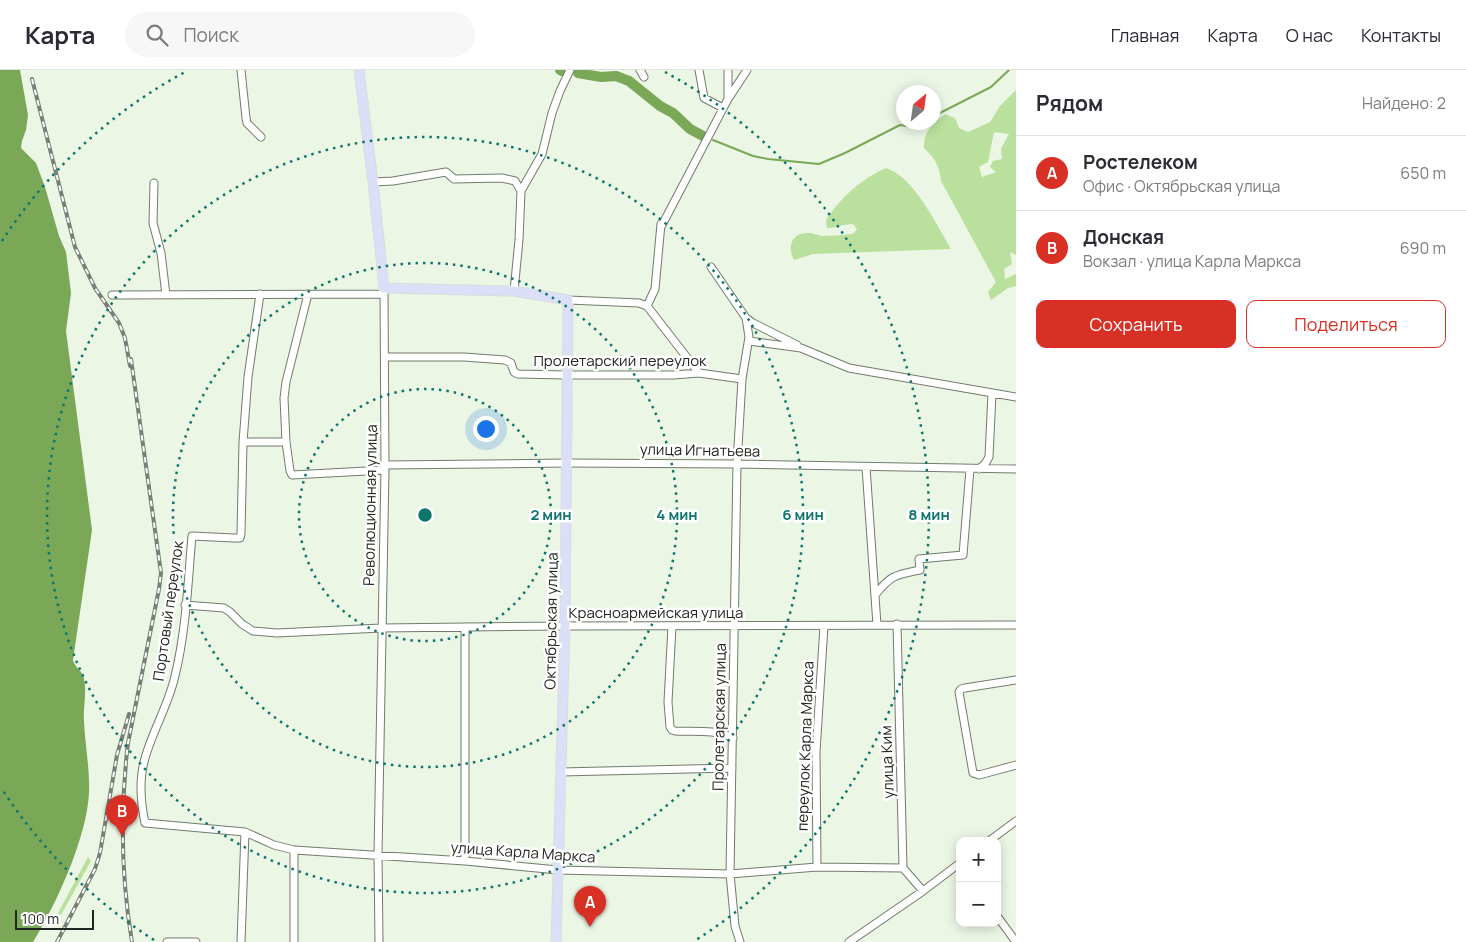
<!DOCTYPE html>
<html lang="ru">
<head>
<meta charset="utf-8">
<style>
	body { margin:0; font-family:Manrope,sans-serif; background:#f7f7f7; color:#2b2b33 }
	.controls { position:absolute; right:15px; bottom:15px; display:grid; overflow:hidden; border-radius:10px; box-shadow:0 2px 12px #0003 }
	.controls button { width:45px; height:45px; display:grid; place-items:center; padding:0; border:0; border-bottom:1px solid #e1e1e2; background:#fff; color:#2b2b33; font:25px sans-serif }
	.compass { position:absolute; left:896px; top:15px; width:45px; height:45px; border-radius:50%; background:#fff; box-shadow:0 2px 12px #0003; rotate:29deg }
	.scale { position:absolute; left:15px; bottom:12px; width:79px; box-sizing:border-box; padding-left:5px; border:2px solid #232620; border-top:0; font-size:14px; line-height:18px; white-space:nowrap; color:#232620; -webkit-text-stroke:4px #fff; paint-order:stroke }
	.you { position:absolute; left:485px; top:358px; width:18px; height:18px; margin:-12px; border:4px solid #fff; border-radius:50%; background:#1a73e8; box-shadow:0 0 0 8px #1a73e833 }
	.badge { display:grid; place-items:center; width:32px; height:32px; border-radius:50%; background:#d93025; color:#fff; font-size:16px; font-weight:700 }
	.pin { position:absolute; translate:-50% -41px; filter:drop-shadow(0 1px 2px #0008) }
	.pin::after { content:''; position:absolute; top:26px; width:18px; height:15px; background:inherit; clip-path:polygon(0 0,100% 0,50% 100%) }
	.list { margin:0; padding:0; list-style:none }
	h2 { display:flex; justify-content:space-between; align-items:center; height:65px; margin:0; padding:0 20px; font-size:21px }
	h2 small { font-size:16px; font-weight:400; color:#7c7c81 }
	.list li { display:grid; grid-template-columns:32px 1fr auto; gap:15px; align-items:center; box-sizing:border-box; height:75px; padding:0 20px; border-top:1px solid #e1e1e2 }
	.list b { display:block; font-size:19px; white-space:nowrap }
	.list p { margin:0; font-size:16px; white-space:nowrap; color:#7c7c81 }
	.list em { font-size:16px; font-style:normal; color:#7c7c81 }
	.actions { display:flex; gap:10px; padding:15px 20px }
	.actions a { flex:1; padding:11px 0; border:1px solid #d93025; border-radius:10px; text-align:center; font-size:18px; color:#d93025 }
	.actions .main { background:#d93025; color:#fff }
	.icon { flex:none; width:28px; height:28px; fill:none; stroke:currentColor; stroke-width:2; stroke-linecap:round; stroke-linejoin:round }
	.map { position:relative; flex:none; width:1016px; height:872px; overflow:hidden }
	header { display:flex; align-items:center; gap:30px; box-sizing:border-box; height:70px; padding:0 25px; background:#fff; border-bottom:1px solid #e1e1e2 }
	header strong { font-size:24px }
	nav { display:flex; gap:28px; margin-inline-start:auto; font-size:18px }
	.search { width:350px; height:45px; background:#f7f7f7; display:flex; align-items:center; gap:12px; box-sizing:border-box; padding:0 18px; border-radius:28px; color:#7c7c81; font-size:19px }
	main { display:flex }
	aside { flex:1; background:#fff }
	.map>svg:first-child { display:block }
</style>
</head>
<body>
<header>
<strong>Карта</strong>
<div class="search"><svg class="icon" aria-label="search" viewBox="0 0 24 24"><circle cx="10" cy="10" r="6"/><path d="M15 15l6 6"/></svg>Поиск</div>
<nav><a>Главная</a><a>Карта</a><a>О нас</a><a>Контакты</a></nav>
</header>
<main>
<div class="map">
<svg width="1016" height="872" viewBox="0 0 1016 872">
	<rect width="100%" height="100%" fill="#ebf6e5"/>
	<path fill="#bae09e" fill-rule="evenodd" d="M1016,20V185L1010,182L1012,194L1004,199L1005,209L1016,204V216L1008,218L991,230L988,222L996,212L941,111C939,95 936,90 924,78C923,62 933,53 945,44L955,48L959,58L968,62L990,52L1000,36ZM994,62L1009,64L1001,79L1002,89L993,91L990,97L996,102L982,107L979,97L988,92Z
		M886,98C915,108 936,154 951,179L813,184L794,190C787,177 791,162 809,163C813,163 817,165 821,166C831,166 842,165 853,164L857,159L853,154C843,154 836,158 827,158L826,150C841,127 861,109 886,98Z
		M88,787L91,791L61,845L58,843Z"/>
	<path fill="#7aa857" d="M0,0H20L28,45L26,60L22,71L21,78L36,93L45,117L59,166L66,182L71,223L66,261L92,460L73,590C75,598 83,601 84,609C87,622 83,637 84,651C85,675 90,699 89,723C87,767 56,835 33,872H0Z"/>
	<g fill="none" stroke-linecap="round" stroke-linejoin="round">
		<path stroke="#7aa857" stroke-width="2" d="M934,46L991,17L1009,0
			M713,70L753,86L768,89L819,94L845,83L900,55L913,57L922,52"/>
		<path stroke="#7aa857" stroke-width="10" d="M560,0L562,1
			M578,3L601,7L616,6L629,11L660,36L673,43L690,59L703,66"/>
		<defs>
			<path id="minor" d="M241,0L246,48L247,53L261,67
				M640,0L644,7
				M699,0L704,28L723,38
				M728,28V0
				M373,112L393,111L446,102L454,109L502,108L515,111L521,121L519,170L514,221
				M154,113L153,153L161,183L166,225
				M521,121L542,84L552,43L560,21L570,0
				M661,157L728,29L747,0
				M711,197L746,248L753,253L797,275
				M260,224L248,307L243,372L241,464L240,468H234L192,466C188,512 186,561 175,606C168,637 151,663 144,692C139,712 141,734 145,753L245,762L274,775L294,780L465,791L558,800L730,804L817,797L903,798
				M308,224L286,312L284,328L286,372L290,401L292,405L385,400
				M112,225L384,224
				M568,230L639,233L647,236L699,303
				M647,236L655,219L661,154
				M749,271L801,278L849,298L1016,327
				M385,287H464L505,290L511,293L514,302L518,304L567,305H674L699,303L742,309
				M243,372H286
				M385,395L567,393L737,394L1016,399
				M866,397L877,555
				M979,399L985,394L989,387L992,323
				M875,525C891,505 895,505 920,500L919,489L963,485L970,399
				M185,535L224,538L230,542L242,554L253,561L277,563L381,558L565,556L1016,555
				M897,554L903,798L923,821
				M672,556L668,632L670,657L672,660L675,661C695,662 714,659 733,668
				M465,557V791
				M1016,610L965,618L961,619L959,622L973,703L979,705L1016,695
				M561,702L732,698
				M989,771L1016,751
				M294,780V872
				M817,797L816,682L824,556
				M997,846L1016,872
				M167,872H196
				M241,872L245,762
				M379,872L378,785L385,400L384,218
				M740,872L735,856L730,804L737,394L742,309L749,267L746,248
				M849,872L923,821L960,793"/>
			<path id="major" d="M359,0L373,112L384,218L514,221L568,230L565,556L556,872"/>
		</defs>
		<use href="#minor" stroke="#727b6c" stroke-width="9"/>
		<use href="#major" stroke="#dcdcdb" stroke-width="11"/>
		<use href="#minor" stroke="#fff" stroke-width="7"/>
		<use href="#major" stroke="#dbdff7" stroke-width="9"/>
		<defs>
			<path id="rail" d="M32,9L75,177L95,218L119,253L125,268L130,296
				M131,289L161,503L159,519L128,673C120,740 121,806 132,872
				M57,872L95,799L100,783L117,685L129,644"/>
		</defs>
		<use href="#rail" stroke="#787f74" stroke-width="4"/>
		<use href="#rail" stroke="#fff" stroke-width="2" stroke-dasharray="5.5" stroke-linecap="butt"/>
	</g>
	<g fill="none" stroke="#0f766e" stroke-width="2.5" stroke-dasharray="2.5 5">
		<circle cx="425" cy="445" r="126"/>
		<circle cx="425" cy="445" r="252"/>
		<circle cx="425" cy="445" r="378"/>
		<path d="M154 870A504 504 0 0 1 2 719M2 171A504 504 0 0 1 185 2M665 2A504 504 0 0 1 696 870"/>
	</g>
	<g text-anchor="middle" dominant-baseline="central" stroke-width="5" stroke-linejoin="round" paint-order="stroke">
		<g font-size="15" fill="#232620" stroke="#fff">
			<text x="620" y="290">Пролетарский переулок</text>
			<text transform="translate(700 380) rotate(1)">улица Игнатьева</text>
			<text transform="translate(370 435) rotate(-89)">Революционная улица</text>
			<text transform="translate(168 541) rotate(-82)">Портовый переулок</text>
			<text x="656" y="542">Красноармейская улица</text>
			<text transform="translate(551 551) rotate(-89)">Октябрьская улица</text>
			<text transform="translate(719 647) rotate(-89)">Пролетарская улица</text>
			<text transform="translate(805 676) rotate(-88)">переулок Карла Маркса</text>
			<text transform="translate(887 692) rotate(-92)">улица Ким</text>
			<text transform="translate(523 782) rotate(4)">улица Карла Маркса</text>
		</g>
	</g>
	<circle cx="425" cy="445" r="8" fill="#0f766e" stroke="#fff" stroke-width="2.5"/>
	<g font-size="15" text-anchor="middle" font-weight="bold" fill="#0f766e" stroke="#fff" stroke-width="5" stroke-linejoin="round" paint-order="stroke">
		<text x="551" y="450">2 мин</text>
		<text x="677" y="450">4 мин</text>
		<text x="803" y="450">6 мин</text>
		<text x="929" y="450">8 мин</text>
	</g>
</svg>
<div class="controls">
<button>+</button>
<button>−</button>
</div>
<svg class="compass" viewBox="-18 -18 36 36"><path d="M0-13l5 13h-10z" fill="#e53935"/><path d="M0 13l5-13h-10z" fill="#7c7c81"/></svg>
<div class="scale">100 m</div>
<div class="you"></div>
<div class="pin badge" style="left:590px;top:857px">A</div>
<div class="pin badge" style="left:122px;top:766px">B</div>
</div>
<aside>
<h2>Рядом<small>Найдено: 2</small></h2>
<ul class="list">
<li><span class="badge">A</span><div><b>Ростелеком</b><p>Офис · Октябрьская улица</p></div><em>650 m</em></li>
<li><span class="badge">B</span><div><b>Донская</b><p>Вокзал · улица Карла Маркса</p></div><em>690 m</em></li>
</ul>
<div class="actions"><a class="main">Сохранить</a><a>Поделиться</a></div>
</aside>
</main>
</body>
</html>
